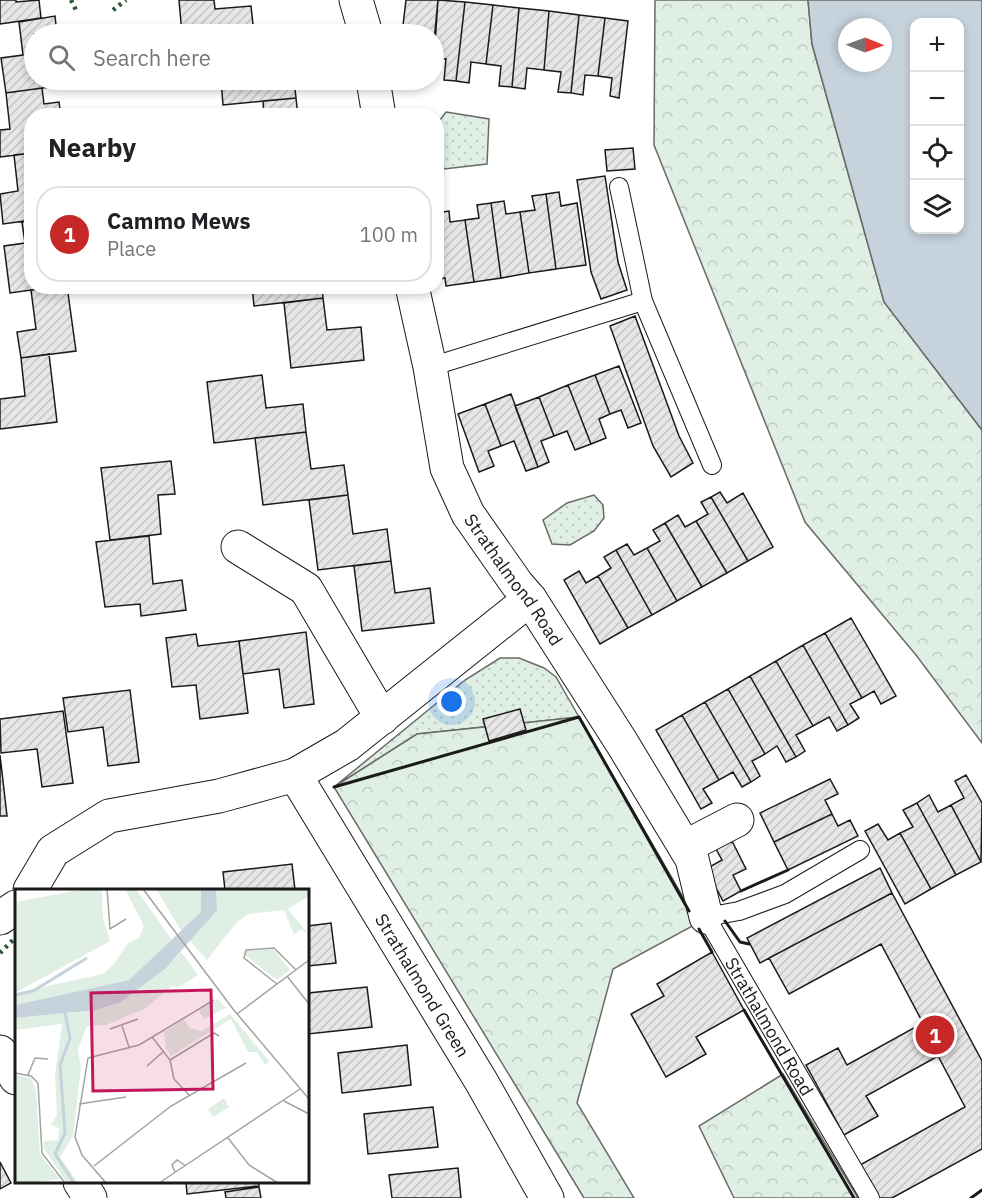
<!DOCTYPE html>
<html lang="en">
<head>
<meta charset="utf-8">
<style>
	body { margin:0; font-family:"IBM Plex Sans",sans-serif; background:#f2f2f2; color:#202124 }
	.controls { position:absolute; right:18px; top:18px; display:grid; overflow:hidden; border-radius:12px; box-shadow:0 3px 9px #0003 }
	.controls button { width:54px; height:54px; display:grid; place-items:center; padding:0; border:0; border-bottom:2px solid #e0e0e0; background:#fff; color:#202124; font:30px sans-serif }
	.compass { position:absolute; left:838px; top:18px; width:54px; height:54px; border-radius:50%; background:#fff; box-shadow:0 3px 9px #0003; rotate:91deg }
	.you { position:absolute; left:452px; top:702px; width:21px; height:21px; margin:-15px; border:4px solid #fff; border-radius:50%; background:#1a73e8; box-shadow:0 0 0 9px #1a73e833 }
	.badge { display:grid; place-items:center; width:39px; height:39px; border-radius:50%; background:#c62828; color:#fff; font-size:20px; font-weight:700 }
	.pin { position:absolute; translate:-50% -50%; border:3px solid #fff; box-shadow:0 2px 6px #0006 }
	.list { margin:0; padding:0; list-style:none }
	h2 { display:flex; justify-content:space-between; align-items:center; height:78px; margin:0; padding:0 24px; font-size:26px }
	h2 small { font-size:20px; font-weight:400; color:#757577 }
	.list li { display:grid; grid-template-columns:39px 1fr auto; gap:18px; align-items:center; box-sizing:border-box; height:96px; margin:0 12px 12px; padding:0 12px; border:2px solid #e0e0e0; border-radius:24px }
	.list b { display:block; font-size:22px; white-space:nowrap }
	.list p { margin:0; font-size:20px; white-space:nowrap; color:#757577 }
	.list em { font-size:20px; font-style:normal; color:#757577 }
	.icon { flex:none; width:33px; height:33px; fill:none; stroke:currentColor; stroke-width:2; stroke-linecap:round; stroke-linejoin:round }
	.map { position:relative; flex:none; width:982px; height:1198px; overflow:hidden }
	.search { position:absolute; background:#fff; box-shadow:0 3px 9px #0003; left:24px; top:24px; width:420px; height:66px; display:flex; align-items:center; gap:15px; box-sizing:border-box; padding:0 21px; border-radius:33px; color:#757577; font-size:22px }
	.panel { position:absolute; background:#fff; box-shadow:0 3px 9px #0003; left:24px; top:108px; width:420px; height:186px; border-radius:24px }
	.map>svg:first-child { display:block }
</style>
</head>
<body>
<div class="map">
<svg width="982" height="1198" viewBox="0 0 982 1198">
	<defs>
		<pattern id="grass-dots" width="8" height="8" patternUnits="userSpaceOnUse" patternTransform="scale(1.5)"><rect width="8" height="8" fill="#e0efe3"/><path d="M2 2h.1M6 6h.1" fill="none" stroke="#c0ccc2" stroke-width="1.8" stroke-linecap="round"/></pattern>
		<pattern id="forest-crowns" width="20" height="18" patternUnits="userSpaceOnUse" patternTransform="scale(1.5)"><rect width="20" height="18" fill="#e0efe3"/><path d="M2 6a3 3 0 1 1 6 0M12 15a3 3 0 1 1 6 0" fill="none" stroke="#c0ccc2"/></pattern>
		<pattern id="building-hatch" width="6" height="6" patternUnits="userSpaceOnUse" patternTransform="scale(1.5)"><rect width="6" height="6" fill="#e6e6e6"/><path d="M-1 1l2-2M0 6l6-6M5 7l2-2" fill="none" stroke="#c5c5c5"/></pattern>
	</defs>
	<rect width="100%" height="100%" fill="#fff"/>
	<path fill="url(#grass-dots)" stroke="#6a6a6a" stroke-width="1.5" d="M446,112L489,119L487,164L444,169L437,141V124Z
		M594,495L603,505L604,518L594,531L570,545L552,544L543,520L567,503Z
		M500,658H519L544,668L556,677L579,717L417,734L334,787L465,680Z"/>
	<path fill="url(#forest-crowns)" stroke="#6a6a6a" stroke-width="1.5" d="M655,0H808L812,44L884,302L982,430V743L916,655L805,522L654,145Z
		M579,717L698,923L613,969L577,1103L634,1198H584L334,787L417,734Z
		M783,1074L858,1198H734L699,1126Z"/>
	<path fill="#c6d2dc" stroke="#6a6a6a" stroke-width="1.5" fill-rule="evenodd" d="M808,0H982V430L884,302L812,44ZM914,22H960V230H914ZM847,27H883V63H847Z"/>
	<path fill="url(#building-hatch)" stroke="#1a1a1a" stroke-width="1.5" d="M0,0H16V2L39,0L41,18L0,24Z
		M179,0H214L215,9L251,6L254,34H182Z
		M406,0H438L434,41V34H402Z
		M438,0L465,2L456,81L444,80L446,59L434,58Z
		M465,2L493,5L486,64L471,62L469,83L456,81Z
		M493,5L519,8L512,87L499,86L501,66L486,64Z
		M519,8L549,11L544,70L527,68L525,89L512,87Z
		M549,11L579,15L571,93L558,92L561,72L544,70Z
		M579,15L605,18L598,76L585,75L583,95L571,93Z
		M55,16L57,34H34V80H63L64,85L6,93L1,58L23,55L19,22Z
		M605,18L628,21L619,98L610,96L612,78L598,76Z
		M221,80H294L296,98L223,105Z
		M42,88L44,104L59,102L61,116H32V153L0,157V130L10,129L6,93Z
		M296,98L298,116H264L263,101Z
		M633,148L635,169L607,171L605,150Z
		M32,153V220L3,224L0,194L18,191L14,155Z
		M605,176L618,262L627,290L601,299L591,272L577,180Z
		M559,192L561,206L577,203L586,265L556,269L546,194Z
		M546,194L556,269L529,273L520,212L535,210L532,196Z
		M504,201L506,214L520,212L529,273L501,278L491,203Z
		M491,203L501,278L474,282L465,220L479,218L477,205Z
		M449,211L450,222L465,220L474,282L446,286L445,278L436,280V213Z
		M32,220V286H60L10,293L4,246L25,243L22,222Z
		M67,286L76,351L21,358L17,332L36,329L31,290Z
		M252,286H322L323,298L254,306Z
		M323,298L327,330L361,327L364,360L291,368L284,303Z
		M635,316L679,436L693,463L671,477L653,446L610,326Z
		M49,354L57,422L0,429V399L25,396L21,358Z
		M619,366L641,423L628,428L621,410L610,414L595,375Z
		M262,375L266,408L303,404L306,432L214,443L207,382Z
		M595,375L610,414L599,419L606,438L591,444L568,385Z
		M568,385L591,444L575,450L567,431L554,436L539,397Z
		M511,394L538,467L526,471L514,441L501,446L485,404Z
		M539,397L554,436L541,441L549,462L538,467L515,406Z
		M485,404L501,446L488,451L494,466L479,472L458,414Z
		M306,432L311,469L344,465L348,495L263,505L255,438Z
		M171,461L175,494L158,495L161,534L110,540L101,468Z
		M720,492L727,503L743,493L773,547L748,561L711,497Z
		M348,495L353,534L387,529L391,561L318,570L309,500Z
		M711,497L748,561L727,573L696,521L708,514L701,502Z
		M678,515L685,527L696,521L727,573L702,587L665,523Z
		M665,523L702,587L677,601L647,548L660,541L653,530Z
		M149,536L153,584L182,580L186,610L141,616L140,604L105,607L96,542Z
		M627,544L634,555L647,548L677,601L652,615L616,550Z
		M616,550L652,615L628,628L598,576L611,568L604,557Z
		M391,561L395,593L430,588L434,623L362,631L354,566Z
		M579,571L586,583L598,576L628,628L600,644L564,580Z
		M851,618L896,696L881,704L874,691L862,698L825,633Z
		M306,632L314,704L284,708L279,669L243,674L239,641Z
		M825,633L862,698L850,704L859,718L848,725L803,645Z
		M196,634L198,646L239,641L248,713L200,719L196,685L172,687L166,638Z
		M803,645L848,725L837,731L829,717L813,726L776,661Z
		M776,661L813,726L796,735L805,751L796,757L750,676Z
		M750,676L796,757L786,762L777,746L765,754L728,689Z
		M728,689L765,754L752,761L760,776L751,782L705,702Z
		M130,690L139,762L108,766L103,727L68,732L63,698Z
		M705,702L751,782L742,787L733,772L719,780L682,715Z
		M520,709L526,730L489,741L483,719Z
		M63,711L73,783L42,787L37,749L1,753L0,719Z
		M682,715L719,780L703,789L712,803L701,809L656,730Z
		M0,755L7,816H0Z
		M966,775L982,803L981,862L951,805L964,798L955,781Z
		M830,779L838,794L825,800L832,814L774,842L760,813Z
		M929,795L938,812L951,805L981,862L956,875L917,803Z
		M917,803L956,875L931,889L900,833L913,827L903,810Z
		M832,814L838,826L850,820L858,836L788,870L774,842Z
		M878,824L888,840L900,833L931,889L905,904L865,831Z
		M732,841L746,869L733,875L741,891L723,901L706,869L722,860L716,849Z
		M292,864L295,890H225L223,872Z
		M880,868L892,893L760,963L747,938Z
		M892,893L982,1061V1149L892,1198H878L860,1165L965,1107L938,1056L866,1096L878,1116L844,1135L806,1065L838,1048L847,1065L923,1023L881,944L789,994L769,958Z
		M331,923L336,963L308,966V926Z
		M712,952L744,1010L696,1037L706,1054L666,1077L631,1014L664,996L657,984Z
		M367,987L372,1027L308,1034V993Z
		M407,1045L411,1085L342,1093L338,1053Z
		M433,1107L438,1147L368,1154L364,1114Z
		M0,1162L11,1183L0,1189Z
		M458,1168L461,1198H392L389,1175Z
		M186,1182H259V1186L187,1194Z
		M259,1187L261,1198H226L225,1192Z"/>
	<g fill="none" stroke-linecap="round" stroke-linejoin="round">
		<defs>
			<g id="lane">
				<path d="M619,187L643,301L712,465"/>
				<path d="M430,367L643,301"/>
				<path id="s1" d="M860,850L785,894L739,911L706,917L870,1198"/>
			</g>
			<g id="street">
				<path d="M356,0L366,34"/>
				<path d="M373,80L379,116"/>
				<path id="s2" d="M412,286L430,367L447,468L468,514L517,584L530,599L622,743L692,859L706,917"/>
				<path d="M238,547L306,589L382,718"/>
				<path id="s3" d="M295,775L481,1081L547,1198"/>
				<path d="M685,847L737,820"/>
				<path d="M30,890L53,851L109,816L219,796L295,775L347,745L530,599"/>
				<path d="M0,918L16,907"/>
				<path d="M0,1052L16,1078"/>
				<path d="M80,1182L90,1198"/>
			</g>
		</defs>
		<use href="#lane" stroke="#1a1a1a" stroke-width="20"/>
		<use href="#street" stroke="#1a1a1a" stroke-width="35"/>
		<use href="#lane" stroke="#fff" stroke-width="18"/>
		<use href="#street" stroke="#fff" stroke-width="33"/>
		<path stroke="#2b5a34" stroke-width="4.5" stroke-dasharray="3 4.5" stroke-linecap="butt" d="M71,0L76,10
			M113,10L126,0
			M0,953L16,937"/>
		<path stroke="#1a1a1a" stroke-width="3" d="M334,787L579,717L689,911
			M741,891L788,870
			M725,921L740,942L749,944
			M699,929L712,952
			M744,1010L854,1198
			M971,1198L982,1190"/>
	</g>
	<g text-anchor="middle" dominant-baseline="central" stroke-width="4.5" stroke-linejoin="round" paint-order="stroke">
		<g font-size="18" fill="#1a1a1a" stroke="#fff">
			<text stroke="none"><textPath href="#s2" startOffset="316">Strathalmond Road</textPath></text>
			<text stroke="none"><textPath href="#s3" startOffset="246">Strathalmond Green</textPath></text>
			<text stroke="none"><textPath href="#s1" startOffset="296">Strathalmond Road</textPath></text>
		</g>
	</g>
	<g transform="translate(15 889)">
		<rect width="294" height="294" fill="#fff"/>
		<path d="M70,0H87L88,29L95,52L0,104V13ZM258,60L275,81L262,91L231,67V62Z" fill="#e0efe3"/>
		<path d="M110,0H121L157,51L114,91L0,116V104L88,85L98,76L113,54L124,49L129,37ZM141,0H186V23L167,43ZM201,0H294V7L273,20L294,46L286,40L279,46L269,21L233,25L221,34L192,71L175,52L202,3ZM166,63L183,86L163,99L157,97L129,120L91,136L72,137L63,160L66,180L58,247L45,268L63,294H52L28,258L29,252L43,251L44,239L36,236L42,226L40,187L47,135L0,141V129L81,121L106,113L151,79ZM203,110L211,119L189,130L184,122ZM215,125L254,172L250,176L242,163H233L216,130L156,167L151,159L149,143L169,130L174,139L187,142Z" fill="#e0efe3"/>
		<path d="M0,186L16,189L21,202L25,265L30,272L8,280L16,294H0Z" fill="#e0efe3"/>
		<path d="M209,209L214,218L198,228L193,220ZM20,272H30L45,290L16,294L8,280Z" fill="#e0efe3"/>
		<path d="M186,0H201L202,21L151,79L106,113L81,121L0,129V116L114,91L186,23Z" fill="#c6d2dc"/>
		<path fill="none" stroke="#c6d2dc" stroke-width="3" d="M0,106L18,102L72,69M50,123L55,149L45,176L50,244L40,265L59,294"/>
		<path fill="none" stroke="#a3a3a3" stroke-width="1.5" d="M92,0L95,40L111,30M128,0L218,120L294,210M272,87L294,115M262,95L229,69L231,61L259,59L281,81M222,125L294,71M107,137L114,158M95,140L123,130M137,148L155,171L159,190L174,206M155,171L199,144L204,147M132,177L149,162M0,184L16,187L23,194L27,264L50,294M13,186L20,169L33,170M269,212L294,225M64,215L111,208M213,249L234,276L263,294M79,277L156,217L231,174M160,283L157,276L162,271L171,277M91,294L67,266L60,248L73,169L124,156L199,111M144,294L285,200"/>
		<path fill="#c2185b" fill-opacity="0.15" stroke="#c2185b" stroke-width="3" d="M196,101L198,200L78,202L76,104Z"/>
		<rect width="294" height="294" fill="none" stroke="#1a1a1a" stroke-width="3"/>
	</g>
</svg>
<div class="controls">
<button>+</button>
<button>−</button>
<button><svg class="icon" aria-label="locate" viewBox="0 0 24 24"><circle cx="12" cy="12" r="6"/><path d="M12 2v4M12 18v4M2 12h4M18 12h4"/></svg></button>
<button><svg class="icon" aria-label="layers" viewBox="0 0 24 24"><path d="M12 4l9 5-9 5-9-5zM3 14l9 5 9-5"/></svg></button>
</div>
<svg class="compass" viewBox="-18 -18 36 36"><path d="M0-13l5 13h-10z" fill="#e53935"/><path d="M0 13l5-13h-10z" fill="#757577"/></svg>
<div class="you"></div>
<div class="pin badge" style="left:935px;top:1035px">1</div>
<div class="search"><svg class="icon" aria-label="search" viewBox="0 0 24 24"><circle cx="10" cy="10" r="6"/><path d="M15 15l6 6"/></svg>Search here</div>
<section class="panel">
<h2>Nearby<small></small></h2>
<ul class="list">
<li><span class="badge">1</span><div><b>Cammo Mews</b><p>Place</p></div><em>100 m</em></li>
</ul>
</section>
</div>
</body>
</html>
